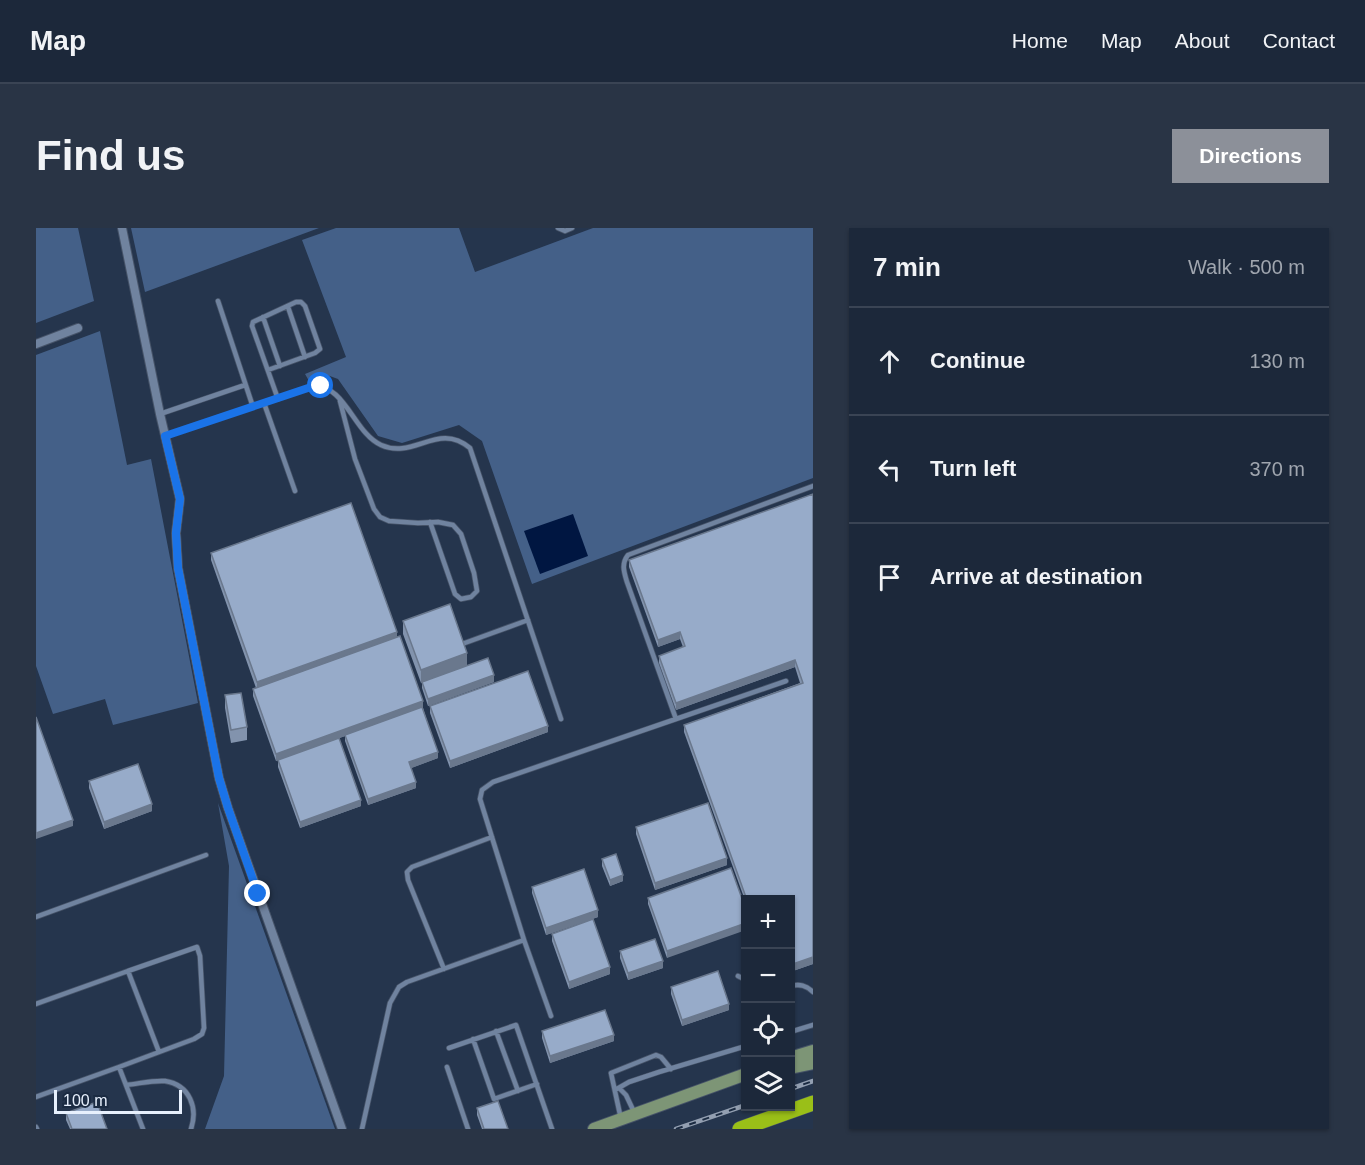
<!DOCTYPE html>
<html lang="en">
<head>
<meta charset="utf-8">
<style>
	body { margin:0; font-family:Arial,sans-serif; background:#293445; color:#f1f3f6 }
	.controls { position:absolute; right:18px; bottom:18px; display:grid; overflow:hidden; border-radius:0px; box-shadow:0 2px 4px #0004 }
	.controls button { width:54px; height:54px; display:grid; place-items:center; padding:0; border:0; border-bottom:2px solid #3a4454; background:#1c283a; color:#f1f3f6; font:30px sans-serif }
	.scale { position:absolute; left:18px; bottom:15px; width:128px; box-sizing:border-box; padding-left:6px; border:3px solid #e7f0fd; border-top:0; font-size:16px; line-height:21px; white-space:nowrap; color:#e7f0fd; -webkit-text-stroke:4px #1b2b42; paint-order:stroke }
	.stop { position:absolute; width:18px; height:18px; margin:-14px; border:4px solid #1a73e8; border-radius:50%; background:#fff }
	.stop.end { background:#1a73e8; border-color:#fff; box-shadow:0 2px 6px #0008 }
	.list { margin:0; padding:0; list-style:none }
	h2 { display:flex; justify-content:space-between; align-items:center; height:78px; margin:0; padding:0 24px; font-size:26px }
	h2 small { font-size:20px; font-weight:400; color:#a0a6af }
	.list li { display:grid; grid-template-columns:39px 1fr auto; gap:18px; align-items:center; box-sizing:border-box; height:108px; padding:0 24px; border-top:2px solid #3a4454 }
	.list b { display:block; font-size:22px; white-space:nowrap }
	.list em { font-size:20px; font-style:normal; color:#a0a6af }
	.icon { flex:none; width:33px; height:33px; fill:none; stroke:currentColor; stroke-width:2; stroke-linecap:round; stroke-linejoin:round }
	.map { position:relative; flex:none; width:777px; height:901px; overflow:hidden; border-radius:0px }
	header { display:flex; align-items:center; gap:36px; box-sizing:border-box; height:84px; padding:0 30px; background:#1c283a; border-bottom:2px solid #3a4454 }
	header strong { font-size:28px }
	nav { display:flex; gap:33px; margin-inline-start:auto; font-size:21px }
	.intro { display:flex; align-items:center; justify-content:space-between; box-sizing:border-box; height:144px; padding:0 36px }
	h1 { margin:0; font-size:42px }
	.button { padding:15px 27px; border-radius:0px; background:#8c9099; color:#fff; font-size:21px; font-weight:700 }
	main { display:flex; gap:36px; padding:0 36px }
	aside { flex:1; background:#1c283a; border-radius:0px; box-shadow:0 2px 4px #0004 }
	.map>svg:first-child { display:block }
</style>
</head>
<body>
<header>
<strong>Map</strong>
<nav><a>Home</a><a>Map</a><a>About</a><a>Contact</a></nav>
</header>
<div class="intro"><h1>Find us</h1><a class="button">Directions</a></div>
<main>
<div class="map">
<svg width="777" height="901" viewBox="0 0 777 901">
	<rect width="100%" height="100%" fill="#25354d"/>
	<path fill="#446088" d="M0,0H42L58,73L0,95Z
		M95,0H283L109,64Z
		M300,0H423L439,44L557,0H777V250L496,356L446,213L423,197L366,215L342,208L302,151L291,147L273,153L269,146L310,129L266,12Z
		M64,103L91,237L115,231L162,475L77,497L69,471L17,486L0,438V127Z
		M182,575L299,901H169L188,848L193,638Z"/>
	<path fill="#001641" d="M537,286L552,328L504,346L488,303Z"/>
	<g fill="none" stroke-linecap="round" stroke-linejoin="round">
		<defs>
			<path id="lane" d="M522,0L529,3L536,0
				M182,73L217,179
				M252,79L269,129
				M227,89L244,138
				M232,142L279,125L284,121L269,78L265,74H260L217,94L216,98L242,171
				M304,173L319,231L338,281L344,289L353,293L382,295L402,294L417,297L425,306L438,345L441,363L435,369L425,371L419,366L394,294
				M228,175L259,263
				M124,186L209,157
				M129,208L277,158C309,156 318,205 345,217C378,232 402,193 434,220L525,491
				M426,416L492,392
				M640,491L750,453
				M0,689L170,627
				M488,712L515,788
				M408,741L372,652L371,644L376,639L456,609
				M702,748L710,752
				M754,758C764,756 770,757 777,764
				M0,776L92,743L123,824
				M460,803L482,863
				M754,804L777,797
				M437,811L458,871L501,856
				M413,820L480,797L516,901
				M83,839L158,811L166,806L168,800L164,728L161,719L92,743
				M411,839L432,901
				M90,857C102,856 116,852 129,853C154,857 162,880 155,901
				M583,860L590,867L599,886
				M579,862L593,854L623,844L710,818
				M0,869L83,839L107,901
				M585,891L575,845L620,827L625,829L635,841
				M0,899L1,901
				M326,901L354,775L363,759L371,754L488,712L444,571L446,562L457,554L640,491L591,354C588,344 585,336 592,327L777,258"/>
			<path id="street" d="M86,0L124,186L144,271L140,305L142,340L183,550L192,580L306,901
				M0,116L42,100"/>
			<path id="secondary" d="M754,830L777,823
				M754,840L777,835
				M558,901L710,846"/>
			<path id="highway" d="M704,901L777,875"/>
		</defs>
		<use href="#lane" stroke="#465368" stroke-width="6"/>
		<use href="#street" stroke="#465368" stroke-width="10"/>
		<use href="#secondary" stroke="#465368" stroke-width="14"/>
		<use href="#highway" stroke="#465368" stroke-width="16"/>
		<use href="#lane" stroke="#70839f" stroke-width="4.5"/>
		<use href="#street" stroke="#70839f" stroke-width="8"/>
		<use href="#secondary" stroke="#7d9576" stroke-width="12"/>
		<use href="#highway" stroke="#9abf18" stroke-width="15"/>
		<defs>
			<path id="rail" d="M754,861L777,853
				M640,901L710,877"/>
		</defs>
		<use href="#rail" stroke="#939fb1" stroke-width="4.5"/>
		<use href="#rail" stroke="#1b2b42" stroke-width="2" stroke-dasharray="7" stroke-linecap="butt"/>
	</g>
	<path fill="#8293ad" d="M777,266V736L754,744V672H710V675L648,504V497L764,455L759,439L640,482L623,435V428L647,419L644,411L622,419L593,339V332Z
		M175,325L361,410L387,480L402,530L375,540L380,560L332,577L309,513V508L303,510L325,578L264,600L242,539V532L240,533L217,468V461L220,460L175,332Z
		M367,393L431,437L458,454L392,478L386,460V454L385,455L367,406Z
		M189,467L211,499V512L195,515L189,480Z
		M394,478L512,504L414,540L394,485Z
		M53,553L116,583L68,601L53,560Z
		M600,599L691,637L619,662L600,606Z
		M566,631L587,653L574,658L566,638Z
		M695,640L631,730L612,676V670Z
		M496,659L562,689L510,707L496,665Z
		M516,706L574,746L533,761L516,713Z
		M584,723L627,740L592,752L584,730Z
		M635,759L693,782L646,798L635,766Z
		M506,803L578,813L514,835L506,810Z
		M441,880L472,901H446L441,887Z
		M30,885L71,901H34L30,892Z"/>
	<path fill="#6a788d" d="M361,404V410L221,461V454Z
		M644,404V411L622,419V412Z
		M431,425V438L385,455V442Z
		M759,432V439L640,482V475Z
		M458,447V454L392,478V471Z
		M387,473V480L240,533V526Z
		M512,498V504L414,540V533Z
		M402,524V530L373,541V534Z
		M380,554V560L332,577V571Z
		M325,572V578L264,600V594Z
		M116,576V583L68,601V594Z
		M37,592V598L0,611V605Z
		M691,630V637L619,662V655Z
		M587,647V653L574,658V652Z
		M562,682V689L510,707V700Z
		M710,695V702L631,730V723Z
		M777,729V736L754,744V737Z
		M627,733V740L592,752V745Z
		M574,739V746L533,761V754Z
		M693,776V782L646,798V792Z
		M578,807V813L514,835V828Z"/>
	<path fill="#97abc9" stroke="#6a788d" stroke-width="1.5" d="M777,266V729L754,737V672H711L648,497L767,455L759,432L640,475L623,428L649,418L644,404L622,412L593,332Z
		M315,275L361,404L221,454L175,325Z
		M414,376L431,425L385,442L367,393Z
		M364,408L387,473L240,526L217,461Z
		M452,430L458,447L392,471L386,454Z
		M492,443L512,498L414,533L394,478Z
		M205,465L211,499L195,502L189,467Z
		M386,479L402,524L373,534L380,554L332,571L309,507Z
		M0,489L37,592L0,605Z
		M303,510L325,572L264,594L242,532Z
		M102,536L116,576L68,594L53,553Z
		M672,575L691,630L619,655L600,599Z
		M580,626L587,647L574,652L566,631Z
		M695,640L710,682V695L631,723L612,670Z
		M548,641L562,682L510,700L496,659Z
		M557,691L574,739L533,754L516,706Z
		M619,711L627,733L592,745L584,723Z
		M682,743L693,776L646,792L635,759Z
		M569,782L578,807L514,828L506,803Z
		M462,873L472,901H448L441,880Z
		M61,874L71,901H36L30,885Z"/>
	<g fill="none" stroke-linecap="round" stroke-linejoin="round">
		<path stroke="#1a73e8" stroke-width="8" d="M222,666L192,580L183,550L142,340L140,305L144,271L129,208L278,158H285"/>
	</g>
</svg>
<div class="controls">
<button>+</button>
<button>−</button>
<button><svg class="icon" aria-label="locate" viewBox="0 0 24 24"><circle cx="12" cy="12" r="6"/><path d="M12 2v4M12 18v4M2 12h4M18 12h4"/></svg></button>
<button><svg class="icon" aria-label="layers" viewBox="0 0 24 24"><path d="M12 4l9 5-9 5-9-5zM3 14l9 5 9-5"/></svg></button>
</div>
<div class="scale">100 m</div>
<div class="stop" style="left:285px;top:158px"></div>
<div class="stop end" style="left:222px;top:666px"></div>
</div>
<aside>
<h2>7 min<small>Walk · 500 m</small></h2>
<ul class="list">
<li><svg class="icon" aria-label="ahead" viewBox="0 0 24 24"><path d="M12 20V5M6 11l6-6 6 6"/></svg><div><b>Continue</b></div><em>130 m</em></li>
<li><svg class="icon" aria-label="left" viewBox="0 0 24 24"><path d="M17 20v-9H6M10 6l-5 5 5 5"/></svg><div><b>Turn left</b></div><em>370 m</em></li>
<li><svg class="icon" aria-label="arrive" viewBox="0 0 24 24"><path d="M6 21V4h12l-3 4 3 4H6"/></svg><div><b>Arrive at destination</b></div></li>
</ul>
</aside>
</main>
</body>
</html>
